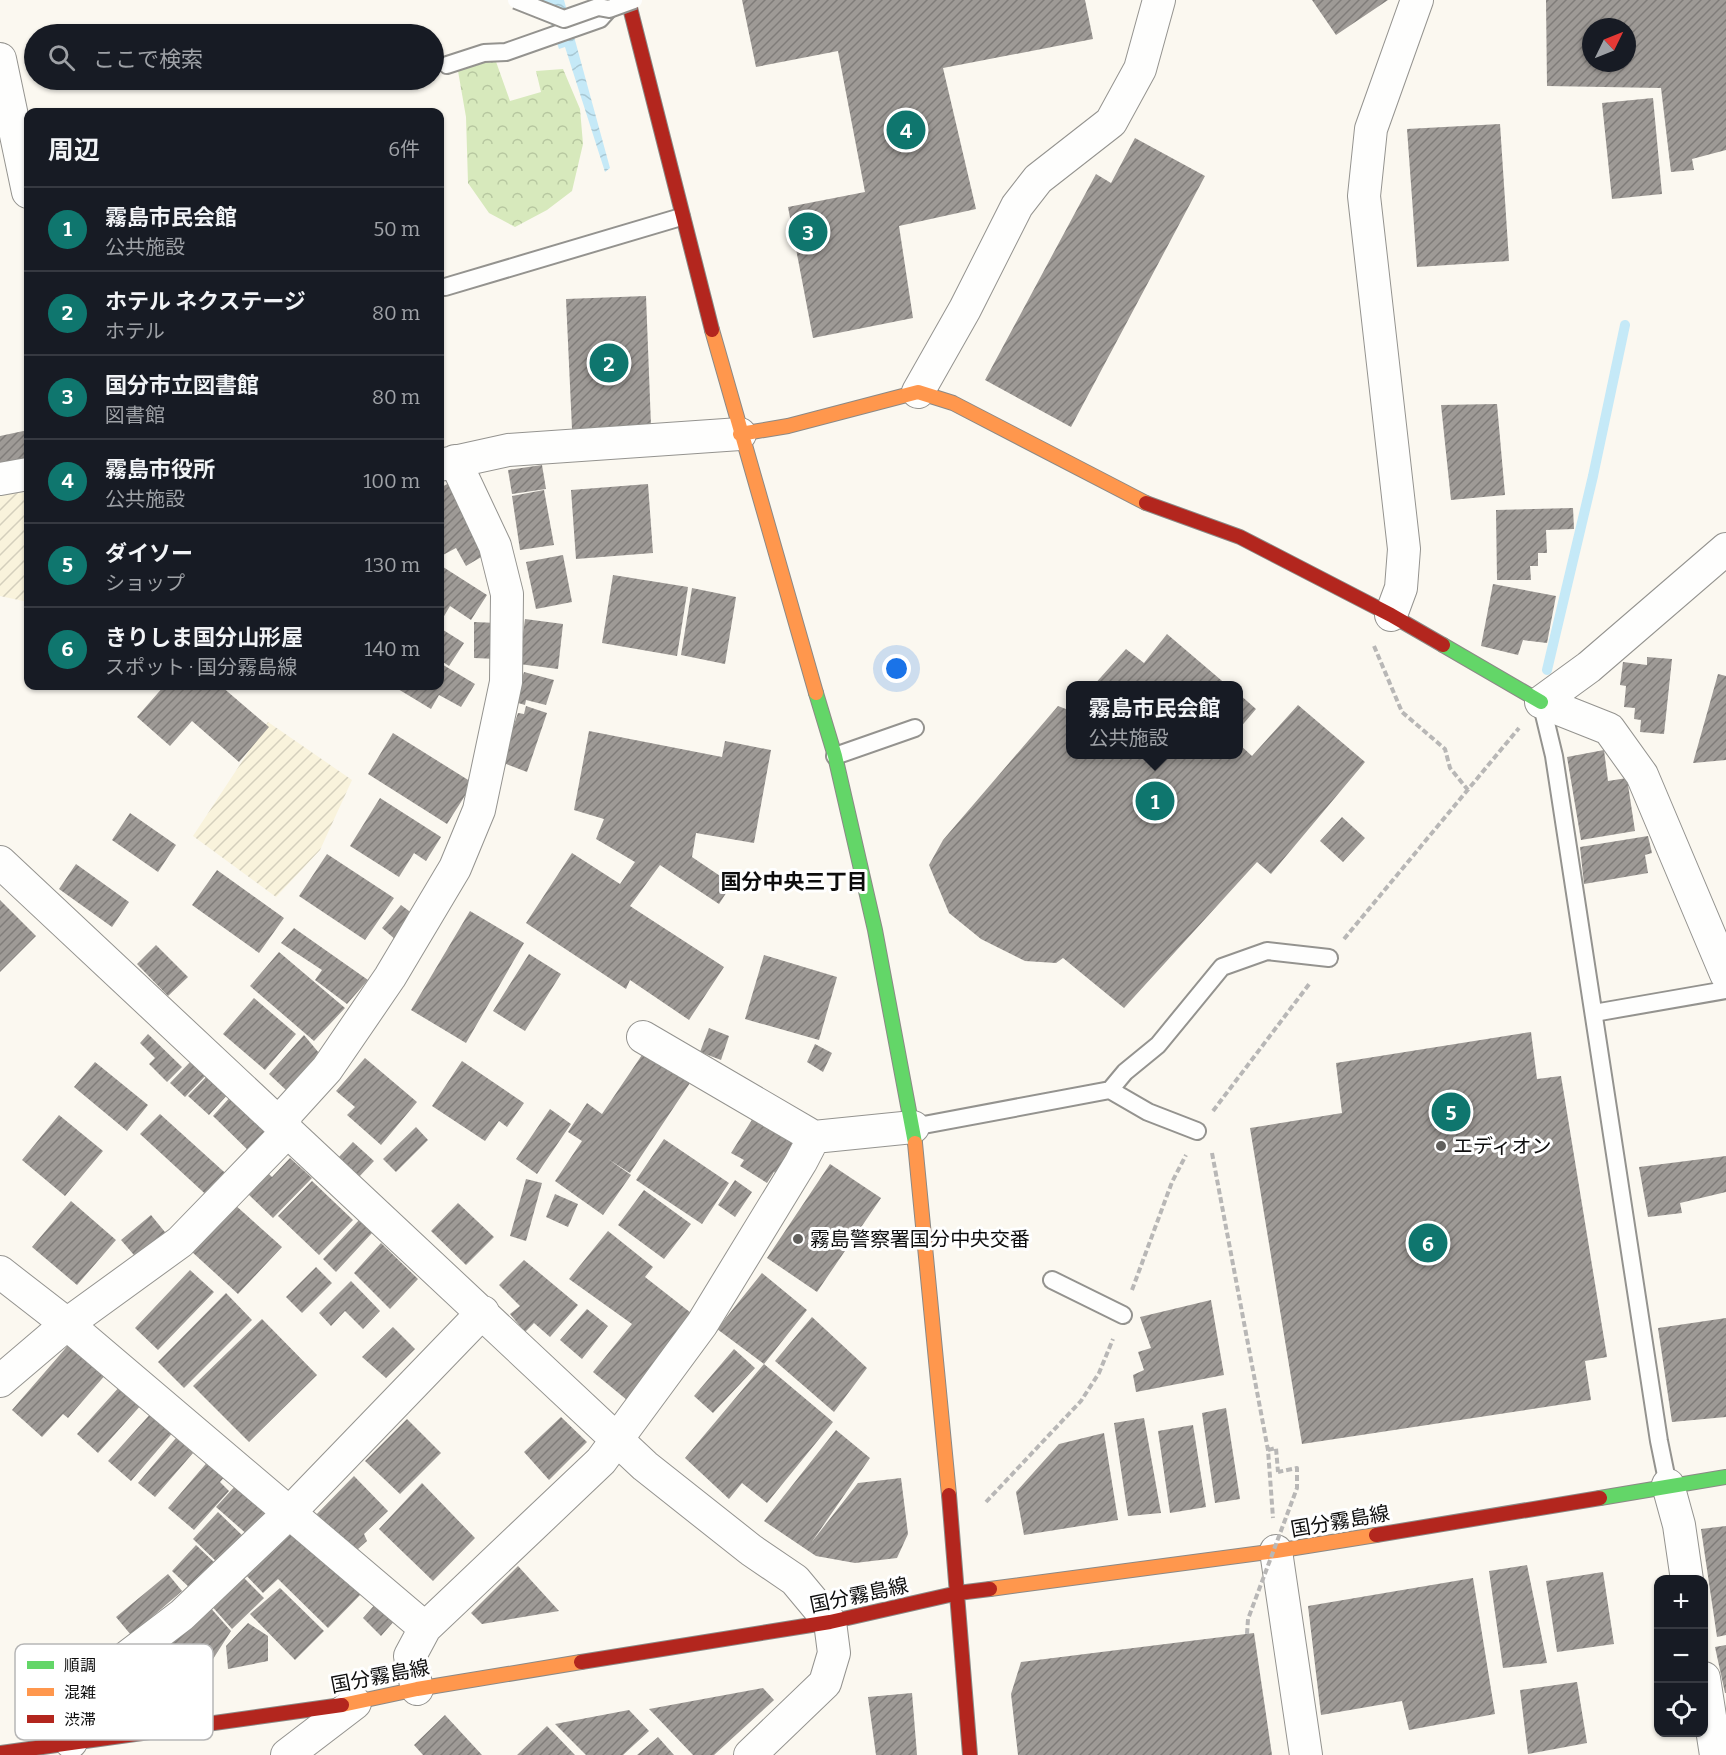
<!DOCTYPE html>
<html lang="ja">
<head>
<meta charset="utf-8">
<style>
	body { margin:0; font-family:Bitter,"Noto Sans JP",serif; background:#242831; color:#f1f3f6 }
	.controls { position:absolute; right:18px; bottom:18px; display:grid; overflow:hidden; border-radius:12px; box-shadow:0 2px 4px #0004 }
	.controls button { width:54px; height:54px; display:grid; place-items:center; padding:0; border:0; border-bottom:2px solid #363941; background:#171b24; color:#f1f3f6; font:30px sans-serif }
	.compass { position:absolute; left:1582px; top:18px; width:54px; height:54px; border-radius:50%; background:#171b24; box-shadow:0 2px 4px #0004; rotate:47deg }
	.you { position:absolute; left:897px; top:669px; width:21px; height:21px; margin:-15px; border:4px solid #fff; border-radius:50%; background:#1a73e8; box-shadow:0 0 0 9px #1a73e833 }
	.badge { display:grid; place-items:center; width:39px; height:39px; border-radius:50%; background:#0f766e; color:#fff; font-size:20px; font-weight:700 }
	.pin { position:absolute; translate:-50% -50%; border:3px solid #fff; box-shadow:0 2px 6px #0006 }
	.popup { position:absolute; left:1066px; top:681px; width:177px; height:78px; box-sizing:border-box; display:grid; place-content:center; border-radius:12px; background:#171b24; filter:drop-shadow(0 2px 4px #0005); font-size:20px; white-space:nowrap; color:#9ea1a6 }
	.popup b { font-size:22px; color:#f1f3f6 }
	.popup::after { content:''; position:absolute; left:50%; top:100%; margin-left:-12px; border:12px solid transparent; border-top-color:#171b24 }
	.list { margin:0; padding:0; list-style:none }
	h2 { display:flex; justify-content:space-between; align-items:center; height:78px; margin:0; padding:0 24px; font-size:26px }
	h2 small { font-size:20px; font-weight:400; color:#9ea1a6 }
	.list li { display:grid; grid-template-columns:39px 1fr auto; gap:18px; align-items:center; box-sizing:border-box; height:84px; padding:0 24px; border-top:2px solid #363941 }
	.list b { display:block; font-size:22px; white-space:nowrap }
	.list p { margin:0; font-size:20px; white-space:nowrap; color:#9ea1a6 }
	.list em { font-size:20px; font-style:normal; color:#9ea1a6 }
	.icon { flex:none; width:33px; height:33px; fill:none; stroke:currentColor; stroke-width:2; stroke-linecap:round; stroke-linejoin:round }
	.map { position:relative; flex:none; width:1726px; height:1755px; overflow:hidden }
	.search { position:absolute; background:#171b24; box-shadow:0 2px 4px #0004; left:24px; top:24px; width:420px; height:66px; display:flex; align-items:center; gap:15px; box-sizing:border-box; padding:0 21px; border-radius:33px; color:#9ea1a6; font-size:22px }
	.panel { position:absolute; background:#171b24; box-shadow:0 2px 4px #0004; left:24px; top:108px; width:420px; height:582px; border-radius:12px }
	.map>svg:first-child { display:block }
</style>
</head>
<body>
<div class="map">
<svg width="1726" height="1755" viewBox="0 0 1726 1755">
	<defs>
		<pattern id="farmland-furrows" width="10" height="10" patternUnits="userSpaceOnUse" patternTransform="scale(1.5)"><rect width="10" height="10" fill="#f9f3dc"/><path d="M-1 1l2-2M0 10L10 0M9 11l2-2" fill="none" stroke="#d4cfbc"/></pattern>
		<pattern id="forest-crowns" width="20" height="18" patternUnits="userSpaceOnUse" patternTransform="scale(1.5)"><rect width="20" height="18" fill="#d7e9bc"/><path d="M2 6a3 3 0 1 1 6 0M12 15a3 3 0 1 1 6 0" fill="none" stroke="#b7c7a0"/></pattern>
		<pattern id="water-waves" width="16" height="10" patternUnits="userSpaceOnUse" patternTransform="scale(1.5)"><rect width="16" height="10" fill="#c5e9f7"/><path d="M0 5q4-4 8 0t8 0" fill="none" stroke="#a8c7d3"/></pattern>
		<pattern id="building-hatch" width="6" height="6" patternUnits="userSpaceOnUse" patternTransform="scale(1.5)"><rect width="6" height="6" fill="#9e9a96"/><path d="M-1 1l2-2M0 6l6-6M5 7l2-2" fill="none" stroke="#7f7c79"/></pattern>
	</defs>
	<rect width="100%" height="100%" fill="#fbf8f0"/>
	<path fill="url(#farmland-furrows)" d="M28,492V602L0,596V495Z
		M268,722L352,780L320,850L276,897L193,836Z"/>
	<path fill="url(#forest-crowns)" d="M494,56L510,101L541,92L536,71L563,69L580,109L583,144L572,191L547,210L515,227L489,213L468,183L466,117L458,71Z"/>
	<path fill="url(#water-waves)" d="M543,0H564L610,168L605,172L565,47L559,49Z"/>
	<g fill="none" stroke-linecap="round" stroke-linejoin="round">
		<path stroke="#c5e9f7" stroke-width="10" d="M1547,670L1593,476L1625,325"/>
	</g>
	<path fill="url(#building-hatch)" fill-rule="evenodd" d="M742,0H1085L1093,39L943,68L976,209L899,226L913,318L813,338L788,207L865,192L838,51L756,67Z
		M1312,0H1388L1336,35Z
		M1546,0H1726V150L1692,159L1694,170L1671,172L1661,88L1547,86ZM1591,27H1627V63H1591Z
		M1653,98L1662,194L1612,199L1602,103Z
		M1500,124L1509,261L1417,267L1407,129Z
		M1135,138L1205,176L1071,427L985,380L1096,174L1111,183Z
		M646,296L651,426L572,429L566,299Z
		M1497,404L1505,495L1451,500L1441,405Z
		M28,430V460L0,466V436Z
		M542,465L546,489L512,494L508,470Z
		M449,483L488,553L466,566L456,548L441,556L440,553V488Z
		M648,484L653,553L576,559L571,490Z
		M544,490L554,545L520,550L512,496Z
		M1573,508L1574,529L1546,530L1547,553H1538V566H1530L1531,580H1497L1496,510Z
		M563,555L572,602L536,609L526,562Z
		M440,565L487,595L471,620L450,606L440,623Z
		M613,575L688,587L677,656L602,643Z
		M1493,584L1556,596L1547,643L1523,640L1518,655L1481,646Z
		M692,588L736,597L725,664L681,655Z
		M525,619L563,624L558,669L519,664Z
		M474,622L497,623V659L474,658Z
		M440,628L464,643L449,666L440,660Z
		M1167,634L1228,686H1093L1126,649L1144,663Z
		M1647,657L1672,659L1664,734L1640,732L1641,720L1634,719L1635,708L1624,707L1626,686L1620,685L1623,662L1647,665Z
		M440,663L475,684L461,707L439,695L431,709L393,686H440Z
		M524,672L554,680L546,705L526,700L525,705L515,702Z
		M1718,674L1726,676V760L1693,763Z
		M164,686H221L269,727L239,762L192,721L170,746L137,717Z
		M1239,694L1256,709L1239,729Z
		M1298,705L1365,762L1271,874L1257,862L1124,1008L1063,958L1056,963L1025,961L981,939L949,913L929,865L943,840L1058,706L1071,711V754H1239V744L1252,756Z
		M526,706L547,713L527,772L501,762L518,713L524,714Z
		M589,731L722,757L725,741L771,750L754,843L696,833L692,857L732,884L719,904L660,865L630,906L724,967L689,1020L630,980L626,989L526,923L572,853L620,884L635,862L596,839L604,819L574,810Z
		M393,733L473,783L447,824L368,774Z
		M1604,750L1608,781L1627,778L1635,831L1581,840L1567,757Z
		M380,798L441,837L426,861L414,853L399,877L350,846Z
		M130,813L176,845L158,872L112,840Z
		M1342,817L1365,838L1343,862L1320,841Z
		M1648,836L1652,853L1645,855L1648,873L1584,884L1580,847Z
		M327,854L394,898L365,940L299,896Z
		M76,864L129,902L112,927L59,889Z
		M217,870L284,918L259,953L192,905Z
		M0,900L36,936L0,972Z
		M401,905L413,914L396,940L382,928Z
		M470,911L524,943L466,1043L411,1010Z
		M294,928L368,980L347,1004L315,980L322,970L281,943Z
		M156,945L188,977L168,996L137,964Z
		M279,952L345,1008L314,1041L250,986Z
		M529,954L561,974L525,1031L493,1011Z
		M764,955L837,977L819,1040L745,1019Z
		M254,998L296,1034L265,1070L223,1034Z
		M709,1028L729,1036L721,1060L700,1052Z
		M1531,1032L1537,1079L1561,1076L1607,1357L1585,1361L1591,1400L1302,1444L1250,1128L1342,1113L1336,1063Z
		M148,1034L182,1067L167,1082L149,1064L155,1058L140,1043Z
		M304,1035L319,1053L286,1090L269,1074Z
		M815,1044L832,1053L823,1072L807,1062Z
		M644,1052L690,1083L630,1173L608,1159L631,1175L603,1215L555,1181L582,1141L568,1132L587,1103L602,1114Z
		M194,1058L209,1072L185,1097L170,1083Z
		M365,1058L417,1102L381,1145L347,1115L355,1107L336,1091Z
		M462,1061L524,1103L507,1127L499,1121L485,1141L432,1106Z
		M95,1062L148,1105L127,1131L74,1087Z
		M210,1073L230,1092L209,1115L188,1096Z
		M232,1095L276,1138L256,1158L213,1116Z
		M550,1109L571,1124L537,1174L516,1159Z
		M160,1114L233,1180L213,1201L140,1134Z
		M59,1115L103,1151L65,1196L22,1160Z
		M755,1115L807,1140L784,1178L774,1172L767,1183L740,1166L744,1160L731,1153Z
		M416,1127L428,1140L396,1172L383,1159Z
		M664,1139L729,1183L702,1224L636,1180Z
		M353,1142L374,1161L358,1178L337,1159Z
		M1726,1156V1192L1680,1203L1682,1213L1648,1217L1639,1167Z
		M290,1158L312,1178L273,1218L246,1192L266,1171L272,1177Z
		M830,1164L881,1198L817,1292L767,1258Z
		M526,1179L542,1183L526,1241L510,1236Z
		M735,1180L752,1192L735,1217L718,1205Z
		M312,1181L353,1220L319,1255L278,1216Z
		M644,1190L691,1224L664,1259L618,1225Z
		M555,1194L578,1204L568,1227L546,1217Z
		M71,1201L116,1240L77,1285L32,1247Z
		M458,1203L494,1237L466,1265L431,1231Z
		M234,1204L282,1247L238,1294L191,1251Z
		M151,1215L169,1237L140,1262L121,1240Z
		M359,1220L372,1233L336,1272L323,1259Z
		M608,1231L653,1267L645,1277L700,1320L633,1405L593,1372L632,1324L569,1279Z
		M381,1243L418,1279L390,1309L354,1273Z
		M524,1260L578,1305L550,1337L534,1323L525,1332L510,1314L520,1306L499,1285Z
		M316,1267L332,1283L302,1313L286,1297Z
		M190,1270L214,1292L158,1350L135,1328Z
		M762,1273L807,1310L764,1364L717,1329Z
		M351,1281L380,1311L363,1329L345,1311L331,1326L319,1313Z
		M226,1293L252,1320L184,1388L158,1362Z
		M1211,1300L1224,1375L1136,1392L1133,1375L1144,1370L1138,1352L1151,1348L1140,1317Z
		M587,1309L608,1326L582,1359L560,1340Z
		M812,1317L867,1368L834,1412L775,1361Z
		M1726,1318V1417L1672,1422L1658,1328Z
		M262,1319L317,1375L249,1442L193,1386Z
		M393,1327L415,1349L386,1378L362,1357Z
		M71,1342L107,1373L68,1418L63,1414L42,1437L12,1410Z
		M734,1349L755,1368L713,1413L694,1396Z
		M764,1364L833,1422L767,1503L742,1483L729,1499L685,1458Z
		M121,1385L142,1404L98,1453L77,1434Z
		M1226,1408L1240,1499L1215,1503L1202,1413Z
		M153,1411L175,1430L131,1481L108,1461Z
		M561,1417L587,1442L549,1480L524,1452Z
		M1144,1418L1161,1513L1128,1516L1114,1423Z
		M407,1419L441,1453L400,1494L365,1461Z
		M1193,1425L1206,1507L1170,1513L1158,1431Z
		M836,1430L870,1458L811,1543L858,1483L901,1478L908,1534L897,1558L855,1563L816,1556L764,1521Z
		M1104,1433L1118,1520L1024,1535L1016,1492L1059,1444Z
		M176,1438L193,1453L155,1497L138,1483Z
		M210,1459L227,1474L220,1482L229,1491L194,1530L168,1508Z
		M354,1476L388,1511L364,1534L367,1541L350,1556L311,1520Z
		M422,1483L475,1538L433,1581L379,1529Z
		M237,1484L270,1513L249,1536L216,1507Z
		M218,1512L245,1538L220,1565L193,1539Z
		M1726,1526V1635L1717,1637L1701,1529Z
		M288,1528L361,1594L328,1628L278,1579L263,1593L244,1573Z
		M196,1545L215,1563L191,1589L172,1571Z
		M1527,1565L1547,1663L1503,1668L1489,1571Z
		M518,1566L559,1611L482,1624L471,1613Z
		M1603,1572L1614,1644L1557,1652L1546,1581Z
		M168,1574L182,1591L131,1635L116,1617Z
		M240,1574L264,1598L232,1629L209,1603Z
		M1473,1578L1495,1714L1409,1730L1402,1701L1321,1715L1308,1606Z
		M280,1588L324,1631L295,1660L250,1614Z
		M378,1601L396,1619L381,1636L363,1618Z
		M208,1605L231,1631L204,1673L140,1685L146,1659Z
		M248,1623L268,1636V1661L228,1669L226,1646Z
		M1254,1633L1272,1755H1018L1011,1694L1021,1662Z
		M1726,1645V1693H1725L1715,1647Z
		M1577,1682L1587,1743L1528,1754L1520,1690Z
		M763,1688L774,1700L714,1755H693L649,1709Z
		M912,1693L917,1755H876L868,1697Z
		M629,1710L649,1731L623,1755H586L555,1724Z
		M445,1715L482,1755H423L414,1745Z
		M547,1726L575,1755H517Z
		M658,1737L674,1755H637Z"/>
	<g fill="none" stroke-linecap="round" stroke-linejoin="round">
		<defs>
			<path id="lane" d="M447,65L484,53L506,52L600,19L609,9
				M445,287L681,217
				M1541,702L1554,756L1659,1441L1668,1485
				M835,756L915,728
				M1594,1013L1726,990
				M913,1127L1110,1090
				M1197,1131L1148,1112L1110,1090L1125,1072L1158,1045L1222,967L1267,951L1329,958
				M1052,1280L1123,1315"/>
			<path id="street" d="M0,59L28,192
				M918,392L965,309L1017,206L1038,179L1111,122L1140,69L1159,0
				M440,465L508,450L740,434
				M0,479L28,474
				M1391,615L1401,588L1404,549L1364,196L1371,129L1417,0
				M1541,702L1609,729L1642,775L1726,974
				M1541,702L1589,667L1726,549
				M0,862L645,1466L751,1550L795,1580L830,1622L834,1653L825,1683L750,1755
				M643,1037L814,1137
				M0,1272L67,1324L425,1628
				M0,1381L67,1324L180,1242L280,1139L287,1113L327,1069L390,977L455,868L479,810L506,682L507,594L495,546L455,461
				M1668,1485L1679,1525L1687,1580
				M1276,1551L1306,1755
				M1704,1678L1716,1755
				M417,1689L410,1656L425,1628L601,1461L702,1324L801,1162L814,1137L913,1127
				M71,1742L68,1693L76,1682L123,1660L182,1615L290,1512L483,1312
				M287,1755L355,1703"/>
			<path id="fast" d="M1443,645L1541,702
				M816,693L835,756L875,930L915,1143
				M1600,1498L1726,1477"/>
			<path id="slow" d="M712,330L816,693
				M740,434L788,426L918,392L953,403L1146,503
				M915,1143L949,1495
				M990,1589L1276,1551L1376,1535
				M342,1705L417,1689L581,1662"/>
			<path id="jam" d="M628,0L712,330
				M1146,503L1240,537L1391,615L1443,645
				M949,1495L970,1755
				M1376,1535L1600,1498
				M581,1662L830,1622L958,1593L990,1589
				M0,1753L342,1705"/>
		</defs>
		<use href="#lane" stroke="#94938f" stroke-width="20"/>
		<use href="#street" stroke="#94938f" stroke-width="34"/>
		<use href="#fast" stroke="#8b8986" stroke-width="16"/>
		<use href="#slow" stroke="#8b8986" stroke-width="16"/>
		<use href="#jam" stroke="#8b8986" stroke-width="16"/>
		<path stroke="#b8b7b6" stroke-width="4" stroke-dasharray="6 3" stroke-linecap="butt" d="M1374,646L1402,712L1445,749L1450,768L1468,790
			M1344,939L1519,728
			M1213,1111L1310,983
			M1212,1153L1268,1450L1273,1518
			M1132,1290L1172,1182L1186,1155
			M1268,1450L1276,1448L1278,1472
			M986,1502L1081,1401L1099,1373L1113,1339"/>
		<use href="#lane" stroke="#fefefd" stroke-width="16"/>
		<use href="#street" stroke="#fefefd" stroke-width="32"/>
		<use href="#fast" stroke="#63d668" stroke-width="14"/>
		<use href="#slow" stroke="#ff974d" stroke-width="14"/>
		<use href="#jam" stroke="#b3261e" stroke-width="14"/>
		<defs>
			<path id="lane-bridge" d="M516,0L564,19L598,7L609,9L634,0"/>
		</defs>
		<use href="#lane-bridge" stroke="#94938f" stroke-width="20" stroke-linecap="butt"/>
		<path stroke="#b8b7b6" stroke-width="4" stroke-dasharray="6 3" stroke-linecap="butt" d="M1247,1634L1248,1619L1297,1488V1468L1278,1472"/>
		<use href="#lane-bridge" stroke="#fefefd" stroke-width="16"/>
	</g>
	<g fill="#605f5c" stroke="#fff" stroke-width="2">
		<circle cx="1441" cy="1146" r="6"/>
		<circle cx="798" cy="1239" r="6"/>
	</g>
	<g text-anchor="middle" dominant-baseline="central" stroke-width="6" stroke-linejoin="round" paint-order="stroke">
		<g font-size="20" fill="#0d0d0d" stroke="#fff" text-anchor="start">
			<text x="1453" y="1146">エディオン</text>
			<text x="810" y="1239">霧島警察署国分中央交番</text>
		</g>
		<g font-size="20" fill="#0d0d0d" stroke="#fff">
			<text transform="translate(1340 1521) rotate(-10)">国分霧島線</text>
			<text transform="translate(859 1595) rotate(-12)">国分霧島線</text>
			<text transform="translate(380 1676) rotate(-11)">国分霧島線</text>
		</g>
		<g font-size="21" font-weight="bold" fill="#0d0d0d" stroke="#fff">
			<text x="794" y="882">国分中央三丁目</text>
		</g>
	</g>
	<rect x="15" y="1644" width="198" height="96" rx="9" fill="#fff" stroke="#b6b6b6" stroke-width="1.5"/>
	<rect x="27" y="1661" width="27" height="8" fill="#63d668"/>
	<rect x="27" y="1688" width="27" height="8" fill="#ff974d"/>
	<rect x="27" y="1715" width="27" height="8" fill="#b3261e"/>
	<g font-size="16" fill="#0d0d0d">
		<text x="64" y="1671">順調</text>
		<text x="64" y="1698">混雑</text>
		<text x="64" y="1725">渋滞</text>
	</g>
</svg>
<div class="controls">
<button>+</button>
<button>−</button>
<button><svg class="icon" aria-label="locate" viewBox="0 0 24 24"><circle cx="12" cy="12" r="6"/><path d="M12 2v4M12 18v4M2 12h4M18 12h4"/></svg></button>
</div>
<svg class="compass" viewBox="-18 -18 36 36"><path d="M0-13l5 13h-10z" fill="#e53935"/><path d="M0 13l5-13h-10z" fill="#9ea1a6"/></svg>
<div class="you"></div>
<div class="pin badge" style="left:1155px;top:801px">1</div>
<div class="popup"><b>霧島市民会館</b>公共施設</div>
<div class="pin badge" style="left:609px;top:363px">2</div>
<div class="pin badge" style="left:808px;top:232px">3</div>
<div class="pin badge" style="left:906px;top:130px">4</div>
<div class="pin badge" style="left:1451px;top:1112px">5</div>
<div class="pin badge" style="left:1428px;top:1243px">6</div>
<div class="search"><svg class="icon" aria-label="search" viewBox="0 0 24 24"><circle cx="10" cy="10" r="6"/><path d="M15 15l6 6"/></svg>ここで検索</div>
<section class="panel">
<h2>周辺<small>6件</small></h2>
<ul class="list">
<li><span class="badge">1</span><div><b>霧島市民会館</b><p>公共施設</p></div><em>50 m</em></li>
<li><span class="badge">2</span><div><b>ホテル ネクステージ</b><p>ホテル</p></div><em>80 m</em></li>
<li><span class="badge">3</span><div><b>国分市立図書館</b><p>図書館</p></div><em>80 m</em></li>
<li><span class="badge">4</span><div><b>霧島市役所</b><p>公共施設</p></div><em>100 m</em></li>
<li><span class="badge">5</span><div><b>ダイソー</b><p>ショップ</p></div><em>130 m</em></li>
<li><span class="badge">6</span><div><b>きりしま国分山形屋</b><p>スポット · 国分霧島線</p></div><em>140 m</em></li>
</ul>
</section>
</div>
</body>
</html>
